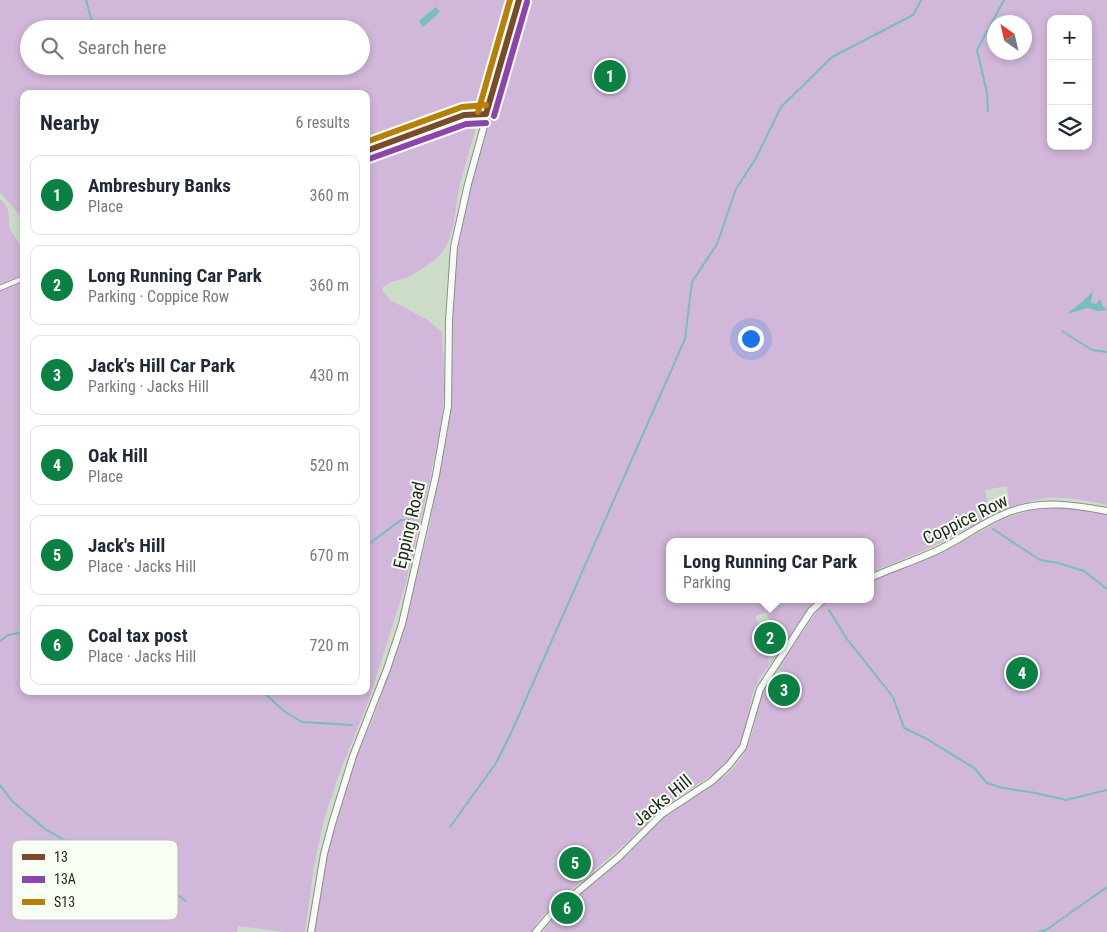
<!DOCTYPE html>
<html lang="en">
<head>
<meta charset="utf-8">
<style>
	body { margin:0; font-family:"Roboto Condensed",sans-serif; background:#f2f2f3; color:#1f2937 }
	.controls { position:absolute; right:15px; top:15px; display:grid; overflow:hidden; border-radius:10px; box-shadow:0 2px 8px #0003 }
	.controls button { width:45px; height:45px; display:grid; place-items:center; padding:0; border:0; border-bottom:1px solid #e0e1e3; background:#fff; color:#1f2937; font:25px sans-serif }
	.compass { position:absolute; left:987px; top:15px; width:45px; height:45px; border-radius:50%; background:#fff; box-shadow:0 2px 8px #0003; rotate:326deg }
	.you { position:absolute; left:750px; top:338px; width:18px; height:18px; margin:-12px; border:4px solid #fff; border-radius:50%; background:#1a73e8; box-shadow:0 0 0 8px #1a73e833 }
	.badge { display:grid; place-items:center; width:32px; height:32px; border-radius:50%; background:#0b8043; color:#fff; font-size:16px; font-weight:700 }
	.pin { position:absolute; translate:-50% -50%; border:2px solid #fff; box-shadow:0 1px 5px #0006 }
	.popup { position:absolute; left:666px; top:538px; width:208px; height:65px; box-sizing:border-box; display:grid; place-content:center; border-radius:10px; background:#fff; filter:drop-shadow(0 1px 4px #0005); font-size:16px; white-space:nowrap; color:#747a83 }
	.popup b { font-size:19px; color:#1f2937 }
	.popup::after { content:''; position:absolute; left:50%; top:100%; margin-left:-10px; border:10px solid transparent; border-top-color:#fff }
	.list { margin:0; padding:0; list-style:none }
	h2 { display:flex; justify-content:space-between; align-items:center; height:65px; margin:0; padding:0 20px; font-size:21px }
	h2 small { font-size:16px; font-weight:400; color:#747a83 }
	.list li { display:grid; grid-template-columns:32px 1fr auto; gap:15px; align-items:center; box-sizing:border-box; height:80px; margin:0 10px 10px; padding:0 10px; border:1px solid #e0e1e3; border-radius:10px }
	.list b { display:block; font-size:19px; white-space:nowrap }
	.list p { margin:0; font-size:16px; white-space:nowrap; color:#747a83 }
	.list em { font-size:16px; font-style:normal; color:#747a83 }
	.icon { flex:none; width:28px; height:28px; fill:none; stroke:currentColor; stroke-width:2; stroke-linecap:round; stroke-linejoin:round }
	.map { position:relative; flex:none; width:1107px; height:932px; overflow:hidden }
	.search { position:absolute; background:#fff; box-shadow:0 2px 8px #0003; left:20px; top:20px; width:350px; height:55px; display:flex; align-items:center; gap:12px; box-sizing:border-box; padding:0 18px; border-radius:28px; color:#747a83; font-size:19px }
	.panel { position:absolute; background:#fff; box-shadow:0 2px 8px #0003; left:20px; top:90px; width:350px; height:605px; border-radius:10px }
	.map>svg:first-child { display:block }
</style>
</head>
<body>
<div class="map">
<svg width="1107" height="932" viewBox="0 0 1107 932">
	<rect width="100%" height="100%" fill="#cddcc9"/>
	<path fill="#d1b7d9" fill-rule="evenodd" d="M0,0H511C496,62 477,122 460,184C454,207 457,237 439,256C432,263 419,271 411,276C400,281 394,279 383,287V291L390,300L428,320L442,332L445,386L441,425L429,483L405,586L369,700L341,769L324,819L314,866L305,932H284L238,926L237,932H0V199L8,208L10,229L24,251V691H366V94H24L23,219L0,192ZM29,29H361V66H29Z
		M523,0H1107V505C1088,501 1069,497 1050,498C1009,501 973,527 937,544C916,555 892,563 870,573V542H670V599H818L759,679L752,695L745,736L734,753L719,770L665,806L624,845L548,910L537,923L532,932H314L324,866L337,817L352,765L375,714L401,634L427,537L447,436L451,409L453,308L457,251L468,196ZM1051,19H1088V146H1051ZM994,22H1024V52H994ZM1007,486L1009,501L988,505L985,490ZM766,612C772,625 774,640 776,654L769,663L763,629L758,626L756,616Z
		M1052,507L1085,509L1107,513V932H543C561,903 600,878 627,855C645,839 659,819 679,805C699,791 723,782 738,763C758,737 754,702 771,675L778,704H781L796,687C792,676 789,670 776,670L820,607L830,599H870V580L946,550L1004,519L1034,509Z"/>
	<path fill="#75bfbc" d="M436,7L440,12L423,27L419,21Z
		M1093,290L1091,303L1096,304L1100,299L1103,306L1107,310L1098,311L1087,308L1067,314C1076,306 1087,300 1093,290Z"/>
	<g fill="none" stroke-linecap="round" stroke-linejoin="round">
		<path stroke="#75bfbc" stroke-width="2" d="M86,0L92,22L100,29
			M123,66L124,70
			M988,111L987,93L977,50L1004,0
			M1062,331L1092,350L1107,352
			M993,529L1040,560L1058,563L1084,571L1107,589
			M366,546L401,520H409
			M829,610L847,639L893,697L904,728L927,739L974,768L987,783L1003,788L1036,793L1066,800L1107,790
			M0,641L8,635L24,632
			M262,691L285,712L302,722L352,725
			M0,785L13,802L45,829L73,845L82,859L100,872L119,882L158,881L186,901
			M450,827L496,763L511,733L685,339L692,282L717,244L736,189L756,158L781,107L832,57L913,15L921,0
			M1039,932L1046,930L1107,887"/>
		<defs>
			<path id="street" d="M366,151L464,115L486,114
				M0,288L24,278"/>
			<path id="secondary" d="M870,578C894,567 921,559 944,547C967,535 988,519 1012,511C1043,500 1075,505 1107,511
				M311,932L324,854L332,824L353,756L387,669L402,624L436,475L448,406L449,321L454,247L468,184L519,0
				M536,932L552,913L619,857L662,814L712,781L729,765L743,747L760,689L811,611L824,599"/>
		</defs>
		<use href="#street" stroke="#869183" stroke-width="6"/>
		<use href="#secondary" stroke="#869183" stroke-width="8"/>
		<use href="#street" stroke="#f8faf7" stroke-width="4.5"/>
		<use href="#secondary" stroke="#f8faf7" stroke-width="6"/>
		<defs>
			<path id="bus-1" d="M486,114L519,0
				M366,151L464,115L486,114"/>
			<path id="bus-2" d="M494,116L527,2
				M369,159L466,124L486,123"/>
			<path id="bus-3" d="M478,112L510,0
				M366,142L462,107L486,105"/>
		</defs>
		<use href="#bus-1" stroke="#f7fff4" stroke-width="10"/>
		<use href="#bus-2" stroke="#f7fff4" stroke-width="10"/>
		<use href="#bus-3" stroke="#f7fff4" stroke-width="10"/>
		<use href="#bus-1" stroke="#7a4b2a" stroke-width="6"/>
		<use href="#bus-2" stroke="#8e44ad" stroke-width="6"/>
		<use href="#bus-3" stroke="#b78109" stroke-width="6"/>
	</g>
	<g text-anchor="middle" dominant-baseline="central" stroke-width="4" stroke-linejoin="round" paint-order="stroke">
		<g font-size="18" fill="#212b1e" stroke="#f7fff4">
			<text transform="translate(965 519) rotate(-26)">Coppice Row</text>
			<text transform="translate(409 525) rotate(-77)">Epping Road</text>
			<text transform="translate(662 800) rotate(-39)">Jacks Hill</text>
		</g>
	</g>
	<rect x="12" y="840" width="166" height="80" rx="8" fill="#f7fff4" stroke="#b7bfb4" stroke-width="1"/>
	<rect x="22" y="854" width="23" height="6" fill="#7a4b2a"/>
	<rect x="22" y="876" width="23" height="7" fill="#8e44ad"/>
	<rect x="22" y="899" width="23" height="6" fill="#b78109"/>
	<g font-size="14" fill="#212b1e">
		<text x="54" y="862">13</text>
		<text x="54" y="884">13A</text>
		<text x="54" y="907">S13</text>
	</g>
</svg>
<div class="controls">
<button>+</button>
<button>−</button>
<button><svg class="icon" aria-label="layers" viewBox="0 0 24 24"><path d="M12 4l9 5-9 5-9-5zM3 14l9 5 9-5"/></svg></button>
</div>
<svg class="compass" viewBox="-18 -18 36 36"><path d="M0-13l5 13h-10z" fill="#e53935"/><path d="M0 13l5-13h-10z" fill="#747a83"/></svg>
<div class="you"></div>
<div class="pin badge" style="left:610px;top:76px">1</div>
<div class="pin badge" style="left:770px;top:638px">2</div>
<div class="popup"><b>Long Running Car Park</b>Parking</div>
<div class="pin badge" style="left:784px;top:690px">3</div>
<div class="pin badge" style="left:1022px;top:673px">4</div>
<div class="pin badge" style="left:575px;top:863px">5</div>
<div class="pin badge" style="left:567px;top:908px">6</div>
<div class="search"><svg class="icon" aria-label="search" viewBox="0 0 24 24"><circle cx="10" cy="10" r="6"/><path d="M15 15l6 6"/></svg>Search here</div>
<section class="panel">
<h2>Nearby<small>6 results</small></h2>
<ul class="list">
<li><span class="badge">1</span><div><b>Ambresbury Banks</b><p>Place</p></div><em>360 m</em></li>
<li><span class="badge">2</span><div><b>Long Running Car Park</b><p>Parking · Coppice Row</p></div><em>360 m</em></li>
<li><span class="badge">3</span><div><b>Jack's Hill Car Park</b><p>Parking · Jacks Hill</p></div><em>430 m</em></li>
<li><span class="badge">4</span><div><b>Oak Hill</b><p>Place</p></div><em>520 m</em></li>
<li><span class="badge">5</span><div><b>Jack's Hill</b><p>Place · Jacks Hill</p></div><em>670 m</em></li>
<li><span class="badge">6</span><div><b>Coal tax post</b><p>Place · Jacks Hill</p></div><em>720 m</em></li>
</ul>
</section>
</div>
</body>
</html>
